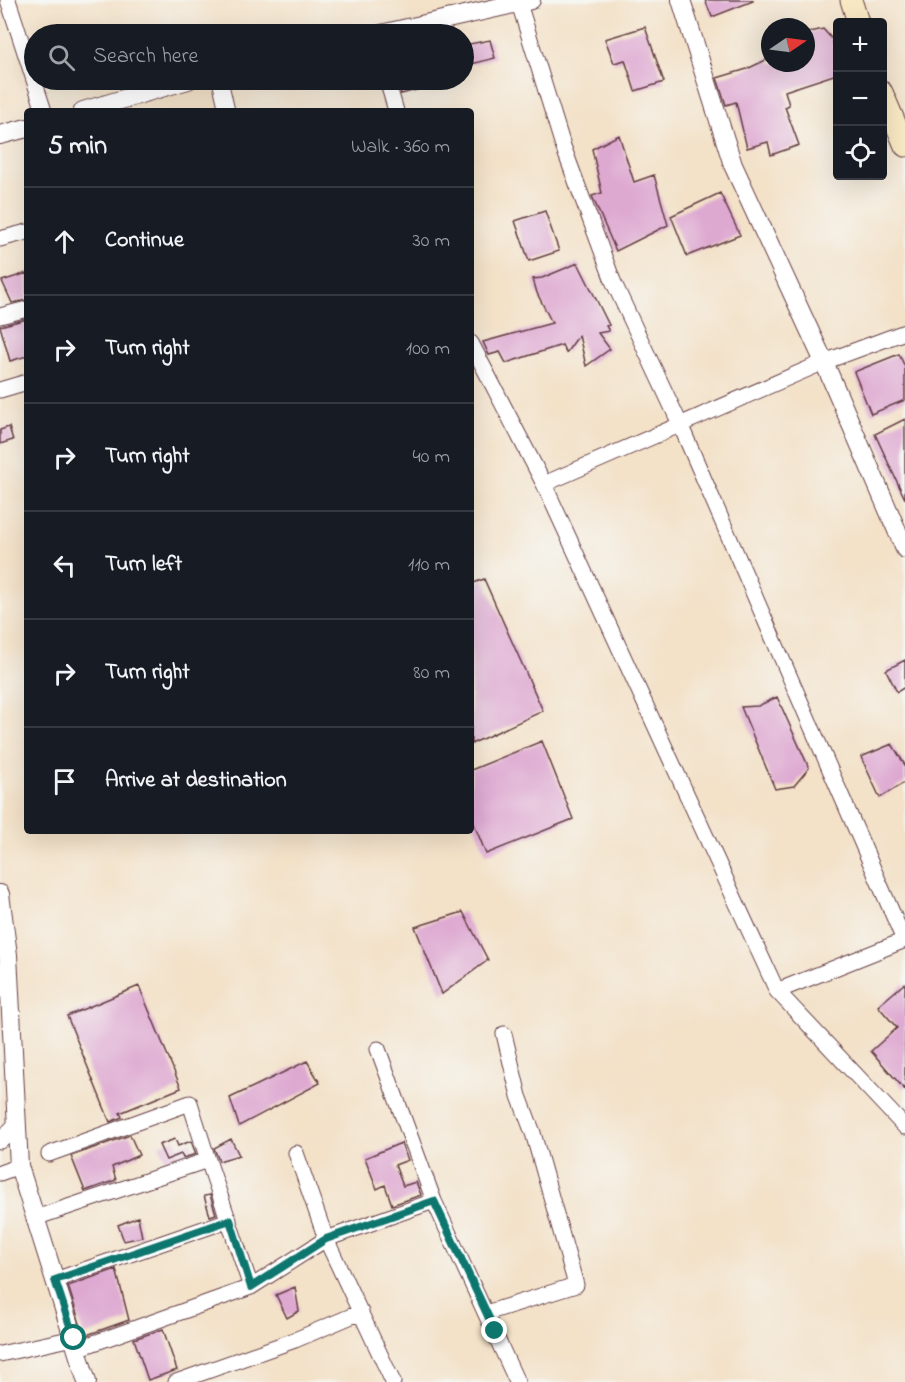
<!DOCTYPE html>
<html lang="en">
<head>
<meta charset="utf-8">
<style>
	body { margin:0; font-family:"Indie Flower",sans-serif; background:#20242c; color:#f1f3f6 }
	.controls { position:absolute; right:18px; top:18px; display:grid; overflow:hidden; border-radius:6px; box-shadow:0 6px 24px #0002 }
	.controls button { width:54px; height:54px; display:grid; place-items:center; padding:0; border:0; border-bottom:2px solid #363941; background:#171b24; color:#f1f3f6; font:30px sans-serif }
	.compass { position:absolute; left:761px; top:18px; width:54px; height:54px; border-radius:50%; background:#171b24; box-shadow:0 6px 24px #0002; rotate:77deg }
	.stop { position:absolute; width:18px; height:18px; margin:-14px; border:4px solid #0f766e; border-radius:50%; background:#fff }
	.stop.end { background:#0f766e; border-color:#fff; box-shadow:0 2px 6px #0008 }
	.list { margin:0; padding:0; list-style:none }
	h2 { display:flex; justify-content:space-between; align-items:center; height:78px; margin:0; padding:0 24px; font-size:26px }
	h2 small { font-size:20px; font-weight:400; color:#9ea1a6 }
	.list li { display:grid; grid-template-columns:39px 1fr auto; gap:18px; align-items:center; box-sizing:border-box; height:108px; padding:0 24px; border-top:2px solid #363941 }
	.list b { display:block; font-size:22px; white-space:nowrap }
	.list em { font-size:20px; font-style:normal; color:#9ea1a6 }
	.icon { flex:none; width:33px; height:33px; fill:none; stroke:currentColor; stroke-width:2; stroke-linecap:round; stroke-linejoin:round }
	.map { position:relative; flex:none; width:905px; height:1382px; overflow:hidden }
	.search { position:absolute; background:#171b24; box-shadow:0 6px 24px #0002; left:24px; top:24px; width:450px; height:66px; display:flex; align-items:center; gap:15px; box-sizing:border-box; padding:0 21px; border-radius:33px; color:#9ea1a6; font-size:22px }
	.panel { position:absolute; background:#171b24; box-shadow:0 6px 24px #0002; left:24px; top:108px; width:450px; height:726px; border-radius:6px }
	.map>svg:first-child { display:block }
</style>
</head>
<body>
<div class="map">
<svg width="905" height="1382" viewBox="0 0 905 1382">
	<rect width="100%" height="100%" fill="#f6f6f2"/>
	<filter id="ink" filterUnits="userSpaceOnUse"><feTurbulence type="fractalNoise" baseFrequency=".0167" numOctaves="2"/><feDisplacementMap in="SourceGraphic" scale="12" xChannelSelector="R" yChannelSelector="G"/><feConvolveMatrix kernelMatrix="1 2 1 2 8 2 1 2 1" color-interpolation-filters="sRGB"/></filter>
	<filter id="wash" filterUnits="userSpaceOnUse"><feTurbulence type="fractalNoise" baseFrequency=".008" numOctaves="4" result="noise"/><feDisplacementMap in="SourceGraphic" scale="24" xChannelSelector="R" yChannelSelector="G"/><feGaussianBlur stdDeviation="1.35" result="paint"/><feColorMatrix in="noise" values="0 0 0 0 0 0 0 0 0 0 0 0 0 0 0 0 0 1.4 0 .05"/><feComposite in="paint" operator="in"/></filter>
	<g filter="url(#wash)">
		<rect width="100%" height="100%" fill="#f3e1c8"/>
		<g id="blocks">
			<path fill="#dea9d1" d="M705,0H753V1L712,17Z
				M645,27L664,82L635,91L625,60L614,63L605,39Z
				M823,29L832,39L837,57V74L785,91L789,105L785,107L799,145L771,155L768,142L747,148L736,102L726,105L717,78L747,69L770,58V63H806V33Z
				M490,40L495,58L471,64L464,45Z
				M398,80H443V83L401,94Z
				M619,135L634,182L654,175L668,225L616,251L592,196L602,193L592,149Z
				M720,193L740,235L687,256L671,216Z
				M545,211L559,251L529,261L515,221Z
				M578,263L609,325L606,326L609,331L598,333L610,349L586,366L579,335L566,353L562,345L506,363L500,352L489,355L483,342L552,323L537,293L533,279L542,278Z
				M27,273V300L12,303L2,281Z
				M27,319V356L10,361L0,326Z
				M899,354L905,367V400L871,414L854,372Z
				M905,419V499L875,434Z
				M9,427L13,440L0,444V430Z
				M484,579L543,711L471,744V584Z
				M905,660V687L897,692L886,670Z
				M777,697L809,768L794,786L775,789L741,707L758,706Z
				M542,741L573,819L486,854L471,816V770Z
				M892,744L905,765V782L880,798L861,757Z
				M463,912L488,960L442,994L415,927Z
				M905,983V1090L871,1051L897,1028L878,1006Z
				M139,986L181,1088L120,1113L122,1117L110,1122L67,1016Z
				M307,1061L320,1083L239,1126L230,1098Z
				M130,1135L139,1155L112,1167L116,1180L85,1191L71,1156Z
				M175,1139L178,1146L191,1141L196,1154L183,1158L181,1154L166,1160L159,1145Z
				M231,1139L239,1155L219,1161L214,1148Z
				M401,1143L408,1160L395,1165L403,1186L416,1182L421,1195L392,1205L385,1185L377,1189L365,1158Z
				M210,1195L216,1214L210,1216L204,1196Z
				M138,1217L142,1237L124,1241L118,1225Z
				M116,1269L129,1320L84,1336L68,1286Z
				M295,1287L299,1311L287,1318L276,1295Z
				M163,1329L177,1370L148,1380L134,1339Z"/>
		</g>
	</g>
	<g filter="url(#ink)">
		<use href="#blocks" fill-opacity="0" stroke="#633c43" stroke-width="1.5"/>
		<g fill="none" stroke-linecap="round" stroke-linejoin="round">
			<defs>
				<path id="minor" d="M8,0L44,111
					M518,0L563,146L613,281L680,424L904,940
					M220,80L227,111
					M387,80L396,111
					M0,239L27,232
					M0,316L27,309
					M471,343L544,484L777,991L905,1127
					M0,390L27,382
					M544,484L824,362L905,332
					M777,991L905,940
					M378,1049L434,1201
					M0,1141L17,1123
					M208,1160L251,1287
					M0,1173L19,1166
					M35,1218L208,1160L190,1103L49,1154
					M55,1280L229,1220
					M486,1313L576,1285L533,1133L519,1096L504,1034
					M77,1349L251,1287L326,1239L296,1153
					M0,1354L74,1338
					M176,1382L295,1340L361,1312
					M393,1382L326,1239L434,1201L517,1382"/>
				<path id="tertiary" d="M681,0L733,165L824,362L905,549
					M381,34L531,0
					M83,111L188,80
					M0,135L27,128
					M0,894L8,955L19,1166L87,1382"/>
				<path id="secondary" d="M851,0L858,22
					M882,92L905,146"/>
			</defs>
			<use href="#minor" stroke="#633c43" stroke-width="17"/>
			<use href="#tertiary" stroke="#633c43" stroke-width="20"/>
			<use href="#secondary" stroke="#633c43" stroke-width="23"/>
			<use href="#minor" stroke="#fff" stroke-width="15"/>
			<use href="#tertiary" stroke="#fff" stroke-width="18"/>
			<use href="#secondary" stroke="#f8e8c3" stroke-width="21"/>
		</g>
	</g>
	<g fill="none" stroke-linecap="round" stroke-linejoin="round" filter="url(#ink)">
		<path stroke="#0f766e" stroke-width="8" d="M74,1338L55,1280L230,1220L251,1287L326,1239L434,1201L495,1331"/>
	</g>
</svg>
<div class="controls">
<button>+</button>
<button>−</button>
<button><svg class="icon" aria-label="locate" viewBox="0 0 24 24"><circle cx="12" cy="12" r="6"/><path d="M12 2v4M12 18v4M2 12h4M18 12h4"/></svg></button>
</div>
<svg class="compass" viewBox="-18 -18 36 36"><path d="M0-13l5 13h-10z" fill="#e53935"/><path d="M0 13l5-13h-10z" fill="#9ea1a6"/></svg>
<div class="stop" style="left:74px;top:1338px"></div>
<div class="stop end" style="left:495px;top:1331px"></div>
<div class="search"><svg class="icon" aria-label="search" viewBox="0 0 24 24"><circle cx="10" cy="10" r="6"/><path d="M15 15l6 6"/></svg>Search here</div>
<section class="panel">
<h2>5 min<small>Walk · 360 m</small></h2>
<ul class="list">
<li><svg class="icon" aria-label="ahead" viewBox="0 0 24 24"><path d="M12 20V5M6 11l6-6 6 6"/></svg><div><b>Continue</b></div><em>30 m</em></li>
<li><svg class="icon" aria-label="right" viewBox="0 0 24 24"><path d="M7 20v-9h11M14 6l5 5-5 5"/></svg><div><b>Turn right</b></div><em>100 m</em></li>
<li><svg class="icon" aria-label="right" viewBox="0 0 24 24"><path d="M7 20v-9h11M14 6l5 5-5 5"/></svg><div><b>Turn right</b></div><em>40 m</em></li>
<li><svg class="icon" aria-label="left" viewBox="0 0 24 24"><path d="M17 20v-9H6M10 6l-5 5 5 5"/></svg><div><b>Turn left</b></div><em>110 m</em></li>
<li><svg class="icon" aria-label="right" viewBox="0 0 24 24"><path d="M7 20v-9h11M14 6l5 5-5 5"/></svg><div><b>Turn right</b></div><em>80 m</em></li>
<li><svg class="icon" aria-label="arrive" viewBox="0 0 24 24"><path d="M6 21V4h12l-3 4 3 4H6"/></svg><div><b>Arrive at destination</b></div></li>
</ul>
</section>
</div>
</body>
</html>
